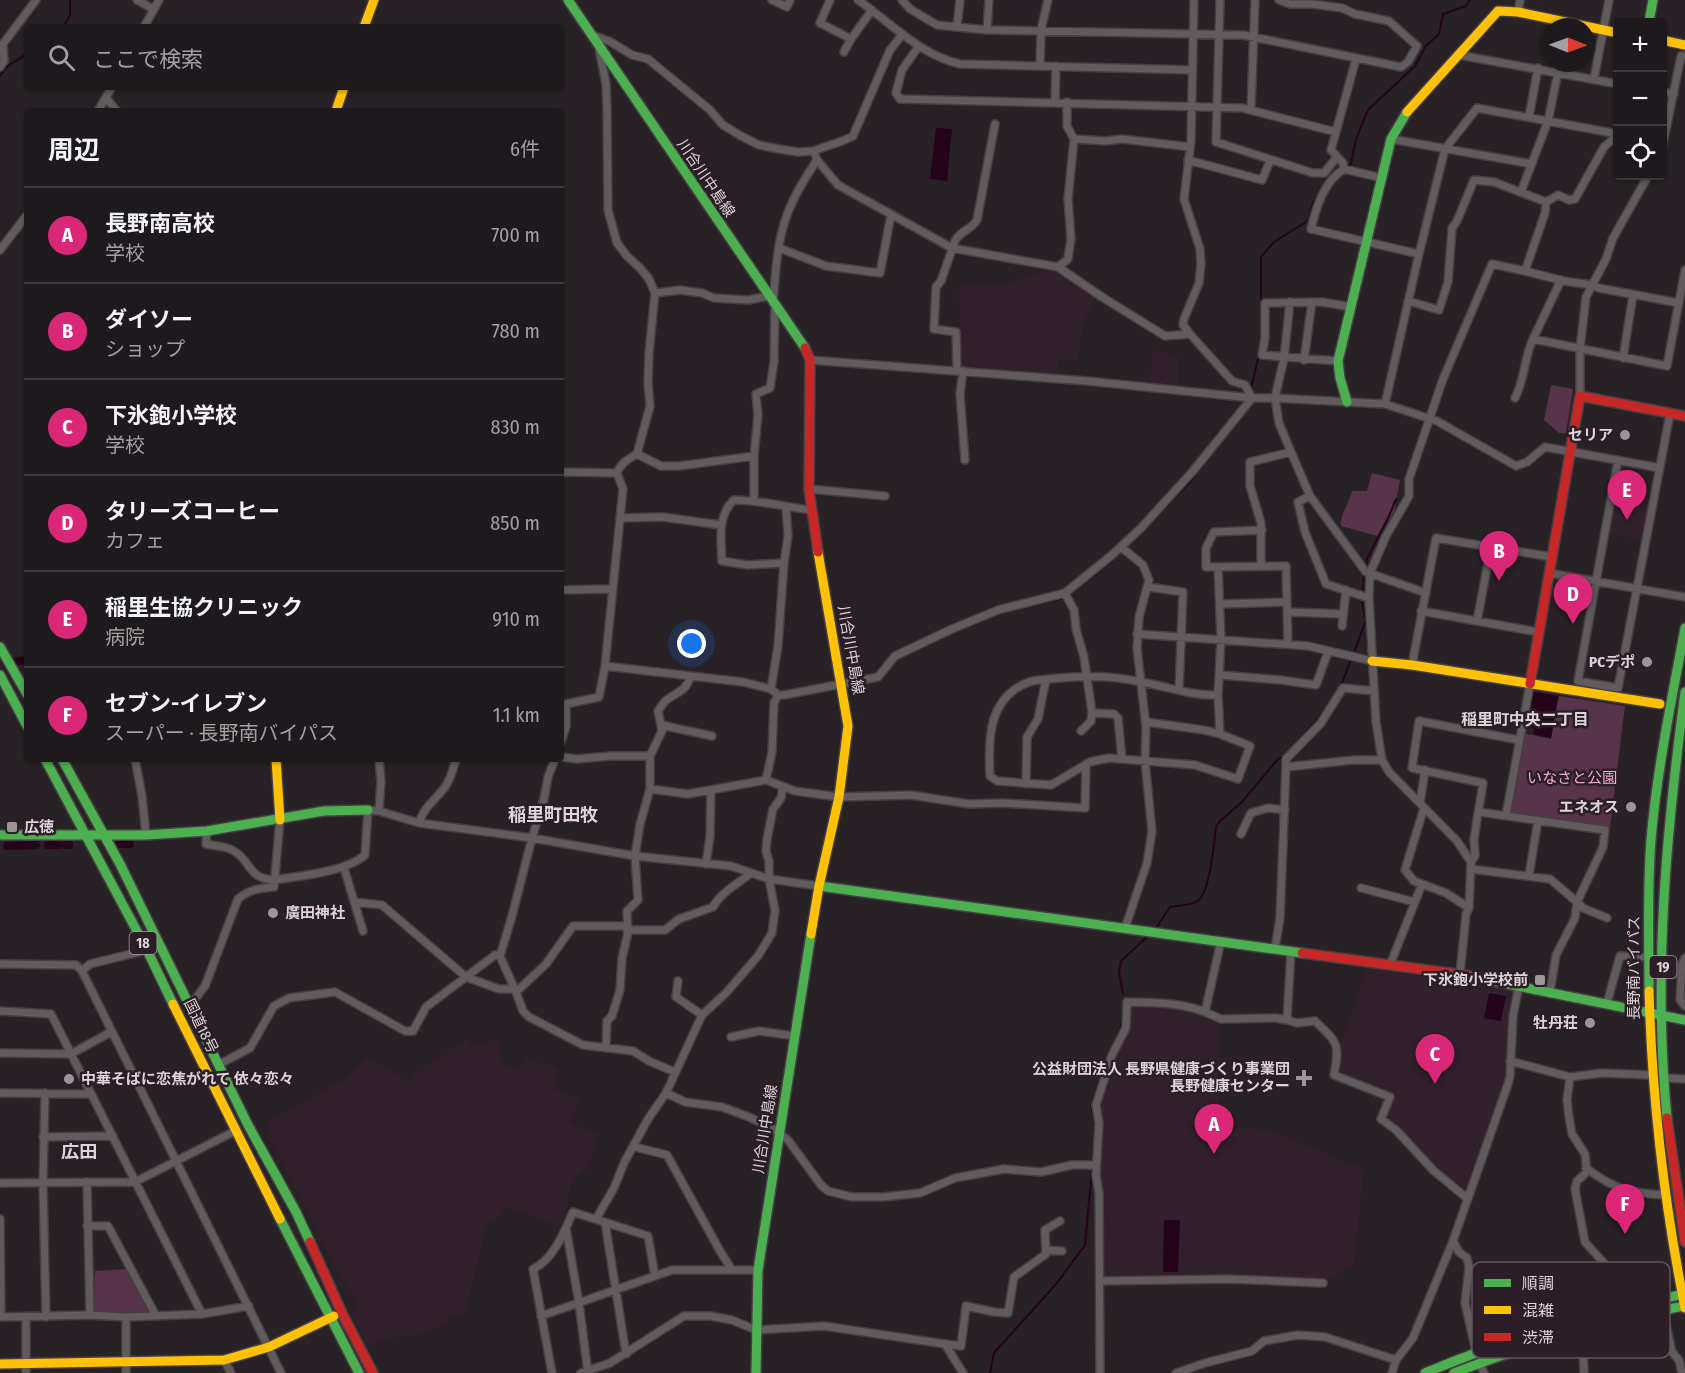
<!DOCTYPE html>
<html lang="ja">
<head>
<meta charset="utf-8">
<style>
	body { margin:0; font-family:"Fira Sans Condensed","Noto Sans JP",sans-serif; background:#2b2629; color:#f1f3f6 }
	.controls { position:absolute; right:18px; top:18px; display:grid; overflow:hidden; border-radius:6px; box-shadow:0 2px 4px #0004 }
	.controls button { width:54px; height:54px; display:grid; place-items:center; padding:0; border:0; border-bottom:2px solid #3c383b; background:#1e191c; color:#f1f3f6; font:30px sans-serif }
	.compass { position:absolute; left:1541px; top:18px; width:54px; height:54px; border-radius:50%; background:#1e191c; box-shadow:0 2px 4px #0004; rotate:91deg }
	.you { position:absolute; left:692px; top:644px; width:21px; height:21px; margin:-15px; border:4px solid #fff; border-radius:50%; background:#1a73e8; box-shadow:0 0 0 9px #1a73e833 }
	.badge { display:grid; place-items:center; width:39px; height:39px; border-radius:50%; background:#db2777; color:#fff; font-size:20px; font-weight:700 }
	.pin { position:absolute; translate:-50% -50px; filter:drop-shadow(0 2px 3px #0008) }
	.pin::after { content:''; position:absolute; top:32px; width:21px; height:18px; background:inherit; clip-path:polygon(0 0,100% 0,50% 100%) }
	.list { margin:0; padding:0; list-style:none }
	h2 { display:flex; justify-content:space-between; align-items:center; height:78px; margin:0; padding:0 24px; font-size:26px }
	h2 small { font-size:20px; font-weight:400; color:#a1a0a3 }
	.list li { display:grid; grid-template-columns:39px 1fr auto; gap:18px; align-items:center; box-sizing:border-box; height:96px; padding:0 24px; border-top:2px solid #3c383b }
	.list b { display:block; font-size:22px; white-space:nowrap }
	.list p { margin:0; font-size:20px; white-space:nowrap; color:#a1a0a3 }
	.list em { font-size:20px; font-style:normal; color:#a1a0a3 }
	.icon { flex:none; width:33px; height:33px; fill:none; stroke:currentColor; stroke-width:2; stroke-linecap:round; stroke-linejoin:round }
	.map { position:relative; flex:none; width:1685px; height:1373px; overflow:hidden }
	.search { position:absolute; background:#1e191c; box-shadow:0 2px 4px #0004; left:24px; top:24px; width:540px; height:66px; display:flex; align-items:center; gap:15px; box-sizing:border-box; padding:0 21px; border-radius:6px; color:#a1a0a3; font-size:22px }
	.panel { position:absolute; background:#1e191c; box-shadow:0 2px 4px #0004; left:24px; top:108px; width:540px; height:654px; border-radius:6px }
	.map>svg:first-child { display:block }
</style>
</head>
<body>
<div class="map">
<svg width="1685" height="1373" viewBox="0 0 1685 1373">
	<rect width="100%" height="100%" fill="#282125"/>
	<path fill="#32212c" d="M1039,272H1057L1096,297L1084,319L1077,361L1058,359L1057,376L960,368L959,285L973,283L983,286L1003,285Z
		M1157,350L1178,356V386L1149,383L1153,354Z
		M1614,497L1648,504L1642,540L1606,533Z
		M1367,968L1514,990L1505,1073L1491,1123L1468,1191L1435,1168L1399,1125L1387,1118L1393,1095L1340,1072L1343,1059L1341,1044Z
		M1131,1006L1194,1010L1220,1027L1218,1128L1266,1129L1364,1169L1354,1265L1328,1281L1267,1277L1104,1279L1102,1188L1099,1170L1103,1133L1100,1107L1103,1089L1111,1060L1130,1025Z
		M468,1038L472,1047L498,1039L504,1064L519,1069L526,1059L559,1068L554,1090L579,1098L571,1124L600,1133L587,1171H583L572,1182L566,1210L561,1224L557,1226L505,1206L503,1212L497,1219L487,1226L463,1318L450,1315L449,1320L425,1334L396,1337L368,1344L351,1313L359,1309L351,1292L335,1267L265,1129L266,1123L348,1077L366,1056L409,1082L416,1073Z"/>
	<path fill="#58344a" d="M1551,385L1573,389L1566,433H1559L1544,420Z
		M1372,473L1400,480L1394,512L1377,536L1341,526C1340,515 1349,503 1352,491H1367Z
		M1559,696L1625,706L1610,828L1511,813L1509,810L1522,733L1551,739Z
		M127,1269L150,1312H93L95,1271Z"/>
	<path fill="#25031b" d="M936,128L952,129L947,181L930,179Z
		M1534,692L1558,696L1551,738L1533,734L1534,729L1528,727L1529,721H1526L1530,694Z
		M1489,993L1506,996L1501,1021L1484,1018Z
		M1164,1220H1180L1178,1272H1163Z"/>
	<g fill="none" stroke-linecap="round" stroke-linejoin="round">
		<path stroke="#25031b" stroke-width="2" d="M63,27L70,15V0
			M0,76C9,61 16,63 27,53
			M1347,166L1351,164L1356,139L1368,110L1415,66L1426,46L1439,34L1443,14L1466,6L1470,0
			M1332,175L1341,167
			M1261,342V257L1274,242L1309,220L1313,203L1320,192
			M1251,389L1259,354
			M1130,544L1190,482L1251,403
			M1366,567L1367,559L1389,516L1396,499
			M1363,593L1364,572
			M1069,595L1112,561
			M1026,606L1065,598
			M934,641L964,627
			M1355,650L1366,620L1363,609L1362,598
			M877,680H881L893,664
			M1340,688L1350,662
			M1294,746L1326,710
			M1157,927L1170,907C1178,906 1192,905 1198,901C1210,891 1214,843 1216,827L1220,821L1242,802L1278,759L1284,757
			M1123,994L1119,973L1121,961L1147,937
			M1093,1162L1095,1118L1091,1107L1105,1062L1121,1031L1123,1007
			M990,1373L994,1353L1057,1283L1085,1245L1092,1169"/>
		<path stroke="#25031b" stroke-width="8" d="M17,661L27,660
			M119,844H130
			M48,845H58
			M65,845H69
			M7,846L36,845"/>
		<defs>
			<path id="street" d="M137,0L153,9
				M772,0L787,7L790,0
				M830,0L820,23L851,39
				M858,0C891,23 920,55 960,64L1192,70
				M902,0L910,9L937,25L987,30L1243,35L1401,67L1408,62L1417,46L1389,21L1355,14L1342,8L1312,4H1290L1279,0
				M1220,0L1216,142L1313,173H1324L1337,157
				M1518,12L1520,0
				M144,27L159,0
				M957,27L960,0
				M987,30L989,0
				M591,35L609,41L632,55L648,59L710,110L723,125L741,136L759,145L779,149L798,152L814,151
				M902,35L890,50L853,136C841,143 827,145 814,151L817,160L838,185L952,248L1058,267L1102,297L1165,336L1190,334L1232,381L1245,385L1252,398H1275L1385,404L1437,421L1516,466L1527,462L1545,447L1660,468
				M919,46L902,70L896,93L900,99L1242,108L1336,132
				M599,48L606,84L607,109L608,210L617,243L627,256L640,268L649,279L655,293L649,353L648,383L650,406L637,454C628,459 621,463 617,473
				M844,52L851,39L872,10
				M1459,55L1618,84
				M1040,66L1041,30L1048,0
				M0,67L4,61L3,44L36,0
				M1594,79L1609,0
				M1662,92L1674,94
				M106,98L117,111
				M1055,103L1056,66
				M1251,109L1255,0
				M98,111L112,87
				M1529,117L1538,68
				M1074,139L1106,141L1122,139L1190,147
				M1391,139L1532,164
				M1662,149L1681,56H1685
				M1188,160L1262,180L1270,161
				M1344,169L1343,163L1331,150L1356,59
				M1382,178L1344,169C1324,181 1316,208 1311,229L1419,254
				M1521,192L1548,121L1558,72
				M1546,202L1545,213L1525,271L1564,281L1592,285L1599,288L1679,303
				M779,248L826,266L880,273L891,215
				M0,250L27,215
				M1058,267L1068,259L1071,238L1068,199L1074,139L1067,126V102
				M655,293L680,290L702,293L714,298L748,300L769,296
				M1408,301L1439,310L1448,282L1452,228L1457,221L1474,180L1494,182L1546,202L1558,195L1569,200L1575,199L1604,147L1618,135
				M773,303C776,268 777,233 793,201C799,187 808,174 817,160
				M1190,334L1183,325L1184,319L1199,283L1201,264L1200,249L1184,199L1191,141L1194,0
				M1533,339L1561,280
				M1623,358L1633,295
				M810,360L1087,381L1252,398
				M1304,360L1312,302
				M1338,361L1262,355L1265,338V303L1322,302L1351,307
				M957,371L956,332L934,329L936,287L941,281L955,241C960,231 971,230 977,220L995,124
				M963,371L960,394L965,460
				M1580,396V349L1586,297L1606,259L1613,238L1648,176
				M1515,398C1525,379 1524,358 1533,339L1667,366L1685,270
				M1385,404L1419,254L1445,149L1477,108L1618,134
				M1291,452L1310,496L1366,572L1426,593
				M637,454L661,466H679L754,456
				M1618,460L1578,681L1618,688L1669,419
				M561,472L617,473L623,489L605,666L599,697L566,704V726L561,742
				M809,489L885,496
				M1310,496L1298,502L1305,532L1326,584L1369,598
				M754,500V456L758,415L756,394L770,388L774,362L775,306
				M621,518L663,517L721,525
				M1262,530L1214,532L1206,548V567L1286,566L1288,644
				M1121,547L1143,565L1149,580L1139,617L1137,648L1146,727L1145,761L1152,831L1147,863L1125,928
				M784,563L748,565L722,561C721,540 717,515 734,500C760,500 785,507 811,510
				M1261,566V523L1250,486V462L1291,452L1279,423L1275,398L1284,358L1290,302
				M1218,567L1221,639L1218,695L1220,734
				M1549,573L1685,597
				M1148,587L1183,592L1179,690
				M561,590L611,589
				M1065,593L1074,610L1076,629L1084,657L1092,713L1091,721L1081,731
				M1220,604L1287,602
				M1421,611L1538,632
				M1287,612L1343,614
				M1477,621L1491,547
				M1342,626L1346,590
				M1137,634L1308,646L1372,661
				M1412,665L1436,538L1552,557
				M605,666L743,682L771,689L778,695H784L878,677L895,656L952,629L998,610L1065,593L1112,555L1141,528L1193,471L1252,398
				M1220,675L1281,680L1316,685L1328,652
				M771,689L778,646L784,563L788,536L786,507
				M1092,713L1114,714L1118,718L1122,759
				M1146,722L1204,730L1220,734L1250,746L1238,779L1195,765L1109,758L1090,762L1051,785L997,781L990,776C988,739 988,697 1029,682C1038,679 1050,679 1060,678C1088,675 1114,676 1142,682C1168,687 1192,696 1218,695
				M661,725L712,736
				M561,757L577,759L611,756H650L662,731L658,711C661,707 664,701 668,699C678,692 687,690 690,677
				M135,759L142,796L146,835
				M379,759L381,782L379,811
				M555,759L548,777L544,799L532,838L512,916L500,956L516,992L546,964L573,926H627
				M1286,767V759L1321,723L1343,688L1374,691
				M766,780L795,791L839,797L911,795L969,804L1003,803L1085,808L1086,764
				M1026,784L1027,737L1038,719L1046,679
				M650,789L688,794L766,780L772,752L774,703L778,695
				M1420,803L1425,770
				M1424,808L1405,870L1414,881L1446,893L1469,908
				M1479,812L1605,830L1603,847L1577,902L1583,908L1607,918
				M1506,815L1530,684
				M419,823C423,808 436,799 445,787C451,779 453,769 456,759
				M207,831L206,844C215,846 227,846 234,851C252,862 247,878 274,880C300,876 346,872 365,855L368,810L379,811L419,823L532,838L635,856L731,866L769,879L819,886
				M1241,834L1251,813L1268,808L1285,810
				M1471,862L1475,856L1474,839L1483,783L1412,768L1419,721L1519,740
				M706,864L710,837L711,790
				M344,868L363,931
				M1471,869L1550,879L1577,902L1575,918L1556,955L1550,992
				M1529,875L1538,820
				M1361,888L1415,902L1422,884
				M354,902L382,905L466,977L495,955L500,956
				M627,930H665L679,919L713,907C721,892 738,884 751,873
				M1275,949L1280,918L1286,767L1354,760H1382
				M1291,951L1287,1020L1297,1023L1315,1021C1338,1043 1340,1043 1334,1075L1390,1097L1381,1119L1396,1130L1434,1171L1468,1199
				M1685,958L1682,964L1680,1000L1685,1006
				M0,964L76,965L82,971L281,1373
				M1390,965L1415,902
				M82,971L90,964L147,950
				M1460,974L1466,914L1469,908L1471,862L1457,841L1389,772L1382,760L1376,722L1369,598L1370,573L1386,536L1409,496V479L1443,379L1492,264L1525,271
				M678,981L676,997L702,1015
				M516,992L523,1011L529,1017L583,1045L633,1051L649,1061L675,1072
				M1607,1003L1620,956L1649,957
				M189,1007L205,986L238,899C248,890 260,888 274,887L280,820
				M0,1011L51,1014L202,1314
				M1205,1012L1221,1019L1276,1018L1287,1020
				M731,1037L759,1031L795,1036
				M606,1048L607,1021L612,1016L620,990L622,958L628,933L627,911L638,900L635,856L640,824L650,789V756
				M0,1053L71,1054L111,1032
				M1510,1061L1570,1077L1602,1073L1652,1075
				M218,1065L250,1048L274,1006L289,998L335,992L405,1031H413L426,1007L466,977L499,989H514
				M1570,1077L1567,1100L1569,1117L1572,1134L1585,1154L1587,1172L1577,1181L1575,1189L1585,1242L1611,1271L1634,1276L1658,1288L1659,1292
				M1665,1078L1685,1079
				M0,1093L91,1094
				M45,1093L43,1183L46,1317
				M666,1093L685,1102L722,1107L749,1117L772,1128L788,1140L821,1185L828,1191L852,1197H883L920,1193L955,1178L1004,1169L1041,1172L1072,1165H1096
				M43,1137L113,1136
				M635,1147L667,1155L720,1251L732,1270
				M1586,1168C1615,1190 1630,1193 1665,1195
				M87,1182L90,1315
				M0,1183L135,1182L235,1131
				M0,1219L1,1317
				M596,1219L614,1188L624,1163L648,1119L666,1093L702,1015L726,993L758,956L772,933L775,910L769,879V861L766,851L767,839L773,809L781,798L783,787
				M605,1222L626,1354
				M87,1226H108L156,1316
				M566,1228L579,1303L588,1373
				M1453,1241L1459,1252L1467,1258L1469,1267L1465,1303L1476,1352
				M1046,1250L1062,1251
				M1100,1281L1229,1279L1323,1283
				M1608,1310L1611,1271
				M1655,1311L1657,1317L1666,1325L1672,1352L1679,1360L1682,1373
				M541,1316L672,1270H758
				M0,1317L90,1315L126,1317L202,1314L249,1306
				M126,1317V1373
				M1582,1328L1584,1373
				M945,1344L961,1346L966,1306L994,1312L1008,1313L1014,1277L1046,1254L1045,1230L1060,1221
				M224,1360L231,1373
				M1479,1363L1484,1373
				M26,1373V1317
				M552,1373L533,1269C554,1259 564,1232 573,1212L648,1236L655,1276
				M581,1373L610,1363L684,1316H710L732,1320L756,1330L824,1326L945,1344L963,1373
				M1100,1373L1099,1193L1096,1175L1099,1123L1096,1105L1112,1055L1126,1028L1127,1002C1153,1003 1180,1002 1205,1012L1221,941
				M1176,1373L1205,1363L1252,1351L1264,1341L1298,1335L1325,1337L1396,1360
				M1392,1373L1396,1360L1413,1338L1453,1241L1508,1084L1510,1076L1513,1016L1519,986"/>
			<path id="fast" d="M568,0L805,348
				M1649,22L1653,0
				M1347,402L1340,378L1338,361L1391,139L1407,112
				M0,647L27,694
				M0,675L27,726
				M45,759L147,950L173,1004
				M62,759L120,864L248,1125L296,1212L310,1242
				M0,835H146L207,831L324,811L368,810
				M819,886L1302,953
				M1498,982L1685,1020
				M1649,991C1649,941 1647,891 1651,840C1657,769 1672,698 1685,628
				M1667,1118C1653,976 1666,833 1685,692
				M280,1219L359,1373
				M756,1373L758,1270L811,934
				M1425,1373C1509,1338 1595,1311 1685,1294
				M1454,1373C1529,1344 1605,1320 1685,1306"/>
			<path id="slow" d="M364,27L374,0
				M1662,40L1685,45
				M336,111L344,87
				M1407,112L1498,11L1518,12L1618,33
				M1372,661L1412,665L1660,704
				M276,759L280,820
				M811,934L819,886L839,797L848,726L818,552
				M1649,991C1652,1098 1664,1203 1685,1308
				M173,1004L280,1219
				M0,1364L224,1360L269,1347L334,1316"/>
			<path id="jam" d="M805,348L810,360L809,489L818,552
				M1530,684L1580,396L1685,416
				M1302,953L1464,975L1498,982
				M1667,1118L1685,1242
				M310,1242L342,1313L373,1373"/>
		</defs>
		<use href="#street" stroke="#453f42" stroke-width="10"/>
		<use href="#fast" stroke="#453f42" stroke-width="12"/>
		<use href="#slow" stroke="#453f42" stroke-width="12"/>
		<use href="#jam" stroke="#453f42" stroke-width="12"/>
		<use href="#street" stroke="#615b5e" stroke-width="7"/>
		<use href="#fast" stroke="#4caf50" stroke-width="9"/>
		<use href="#slow" stroke="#ffc107" stroke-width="9"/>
		<use href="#jam" stroke="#c62828" stroke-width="9"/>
	</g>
	<g fill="#9e959a" stroke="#2b1e26" stroke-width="2">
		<circle cx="1625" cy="435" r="6"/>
		<circle cx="1647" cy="662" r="6"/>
		<circle cx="1631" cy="807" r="6"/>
		<rect x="6" y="821" width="12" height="12" rx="3"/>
		<circle cx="273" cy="913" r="6"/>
		<rect x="1534" y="974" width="12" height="12" rx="3"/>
		<circle cx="1590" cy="1023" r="6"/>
		<path d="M1301 1069h6v6h6v6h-6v6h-6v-6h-6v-6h6z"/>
		<circle cx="69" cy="1079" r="6"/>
	</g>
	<g text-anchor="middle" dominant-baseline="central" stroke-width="5" stroke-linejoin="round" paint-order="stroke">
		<g fill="#2b1e26" stroke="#a89da3" stroke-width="1.5">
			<rect x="129.5" y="932" width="27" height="22" rx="4.5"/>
			<rect x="1649.5" y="956" width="27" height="22" rx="4.5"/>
		</g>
		<g font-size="14" font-weight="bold" fill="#ddd4d9">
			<text x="143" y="943">18</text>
			<text x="1663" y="967">19</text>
		</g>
		<g font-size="15" fill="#ddd4d9" stroke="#2b1e26">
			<text transform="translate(706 178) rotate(56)">川合川中島線</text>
			<text transform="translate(851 650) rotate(80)">川合川中島線</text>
			<text transform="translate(1634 968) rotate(-90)">長野南バイパス</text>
			<text transform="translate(201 1026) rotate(64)">国道18号</text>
			<text transform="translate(765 1129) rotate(-81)">川合川中島線</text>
		</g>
		<g font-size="15" font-weight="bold" fill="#ddd4d9" stroke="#2b1e26" text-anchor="end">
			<text x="1613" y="435">セリア</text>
			<text x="1635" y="662">PCデポ</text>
			<text x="1619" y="807">エネオス</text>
			<text x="24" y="827" text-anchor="start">広徳</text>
			<text x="285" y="913" text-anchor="start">廣田神社</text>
			<text x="1528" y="980">下氷鉋小学校前</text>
			<text x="1578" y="1023">牡丹荘</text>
			<text x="1290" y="1069">公益財団法人 長野県健康づくり事業団<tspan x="1290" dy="17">長野健康センター</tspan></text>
			<text x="81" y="1079" text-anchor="start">中華そばに恋焦がれて 依々恋々</text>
		</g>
		<g font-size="15" fill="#f6aad9" stroke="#2b1e26">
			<text x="1572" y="778">いなさと公園</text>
		</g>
		<g font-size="16" font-weight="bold" fill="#ddd4d9" stroke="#2b1e26">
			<text x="1525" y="719">稲里町中央二丁目</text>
		</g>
		<g font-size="18" font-weight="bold" fill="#ddd4d9" stroke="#2b1e26">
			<text x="553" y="815">稲里町田牧</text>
			<text x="79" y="1152">広田</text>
		</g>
	</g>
	<rect x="1472" y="1262" width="198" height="96" rx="9" fill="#2b1e26" stroke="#60555c" stroke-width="1.5"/>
	<rect x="1484" y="1279" width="27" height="8" fill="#4caf50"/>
	<rect x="1484" y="1306" width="27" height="8" fill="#ffc107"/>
	<rect x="1484" y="1333" width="27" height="8" fill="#c62828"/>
	<g font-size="16" fill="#ddd4d9">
		<text x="1522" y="1289">順調</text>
		<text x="1522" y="1316">混雑</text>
		<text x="1522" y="1343">渋滞</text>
	</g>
</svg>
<div class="controls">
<button>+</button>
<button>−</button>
<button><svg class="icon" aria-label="locate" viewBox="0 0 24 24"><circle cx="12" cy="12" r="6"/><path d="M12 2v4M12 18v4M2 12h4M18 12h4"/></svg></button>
</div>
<svg class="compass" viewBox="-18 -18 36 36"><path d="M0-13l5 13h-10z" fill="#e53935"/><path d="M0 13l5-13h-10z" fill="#a1a0a3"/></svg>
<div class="you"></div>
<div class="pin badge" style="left:1214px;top:1154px">A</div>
<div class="pin badge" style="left:1499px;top:581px">B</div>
<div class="pin badge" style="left:1435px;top:1084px">C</div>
<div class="pin badge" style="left:1573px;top:624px">D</div>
<div class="pin badge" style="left:1627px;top:520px">E</div>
<div class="pin badge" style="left:1625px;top:1234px">F</div>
<div class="search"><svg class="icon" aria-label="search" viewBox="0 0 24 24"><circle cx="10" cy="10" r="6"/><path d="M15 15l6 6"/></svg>ここで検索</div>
<section class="panel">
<h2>周辺<small>6件</small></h2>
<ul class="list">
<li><span class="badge">A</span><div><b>長野南高校</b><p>学校</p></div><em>700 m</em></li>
<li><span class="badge">B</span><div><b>ダイソー</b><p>ショップ</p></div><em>780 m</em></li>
<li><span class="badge">C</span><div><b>下氷鉋小学校</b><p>学校</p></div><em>830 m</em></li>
<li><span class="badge">D</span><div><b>タリーズコーヒー</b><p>カフェ</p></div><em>850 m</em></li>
<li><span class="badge">E</span><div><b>稲里生協クリニック</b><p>病院</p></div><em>910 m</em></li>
<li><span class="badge">F</span><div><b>セブン-イレブン</b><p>スーパー · 長野南バイパス</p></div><em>1.1 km</em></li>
</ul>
</section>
</div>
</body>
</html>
